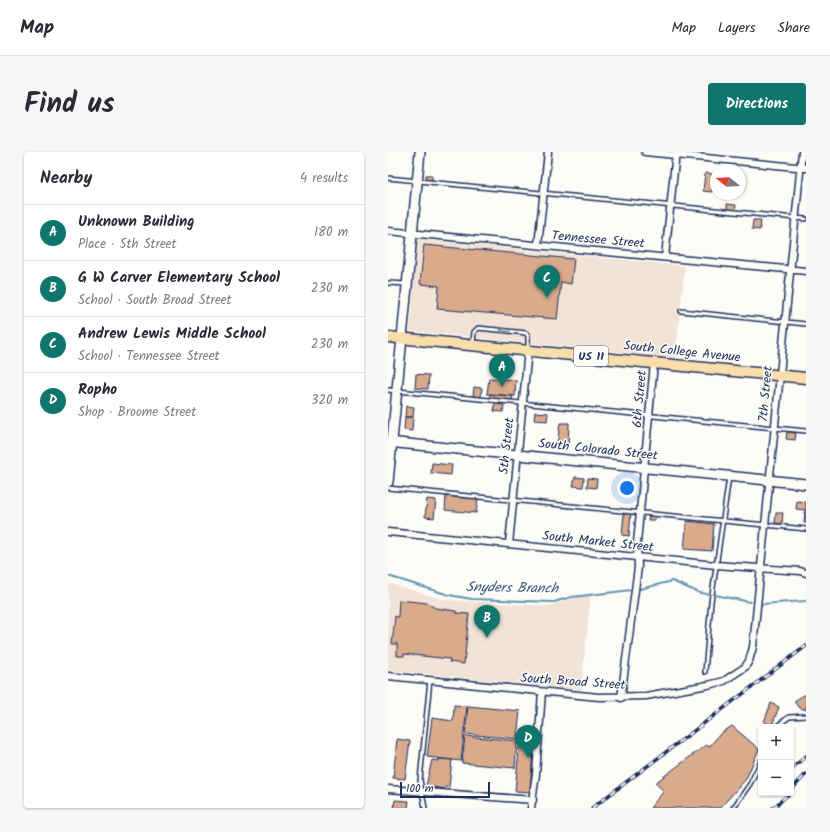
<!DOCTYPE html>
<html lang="en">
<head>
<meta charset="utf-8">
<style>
	body { margin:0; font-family:Kalam,sans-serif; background:#f7f7f7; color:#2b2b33 }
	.controls { position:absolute; right:12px; bottom:12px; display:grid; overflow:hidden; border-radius:4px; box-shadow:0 1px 3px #0004 }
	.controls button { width:36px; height:36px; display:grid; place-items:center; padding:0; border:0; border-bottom:1px solid #e1e1e2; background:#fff; color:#2b2b33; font:20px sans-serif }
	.compass { position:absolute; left:322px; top:12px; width:36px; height:36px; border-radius:50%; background:#fff; box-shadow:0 1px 3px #0004; rotate:288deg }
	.scale { position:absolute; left:12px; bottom:10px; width:90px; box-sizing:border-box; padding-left:4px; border:2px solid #1b2f5e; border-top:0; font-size:11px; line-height:14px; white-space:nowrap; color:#1b2f5e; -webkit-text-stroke:3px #fdfcf7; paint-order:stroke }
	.you { position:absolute; left:239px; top:336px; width:14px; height:14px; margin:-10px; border:3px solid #fff; border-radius:50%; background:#1a73e8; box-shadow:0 0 0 6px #1a73e833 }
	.badge { display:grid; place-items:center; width:26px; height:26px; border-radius:50%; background:#0f766e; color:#fff; font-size:13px; font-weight:700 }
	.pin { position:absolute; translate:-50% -33px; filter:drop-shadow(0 1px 2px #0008) }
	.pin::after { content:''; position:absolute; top:21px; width:14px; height:12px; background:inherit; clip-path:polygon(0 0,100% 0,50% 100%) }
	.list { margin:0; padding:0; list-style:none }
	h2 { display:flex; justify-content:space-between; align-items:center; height:52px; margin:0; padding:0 16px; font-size:17px }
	h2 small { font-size:13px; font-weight:400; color:#7c7c81 }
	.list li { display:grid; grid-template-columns:26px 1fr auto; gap:12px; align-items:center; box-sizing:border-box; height:56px; padding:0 16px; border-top:1px solid #e1e1e2 }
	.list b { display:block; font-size:15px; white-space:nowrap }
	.list p { margin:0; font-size:13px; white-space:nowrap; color:#7c7c81 }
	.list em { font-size:13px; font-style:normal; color:#7c7c81 }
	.map { position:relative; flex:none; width:418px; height:656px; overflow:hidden; border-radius:4px }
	header { display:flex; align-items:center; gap:24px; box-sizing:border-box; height:56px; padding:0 20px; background:#fff; border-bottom:1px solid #e1e1e2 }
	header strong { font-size:19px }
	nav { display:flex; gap:22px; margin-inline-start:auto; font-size:14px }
	.intro { display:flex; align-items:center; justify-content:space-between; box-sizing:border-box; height:96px; padding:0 24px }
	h1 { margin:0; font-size:28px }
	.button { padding:10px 18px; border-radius:4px; background:#0f766e; color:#fff; font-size:14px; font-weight:700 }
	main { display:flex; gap:24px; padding:0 24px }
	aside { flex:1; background:#fff; border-radius:4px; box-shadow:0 1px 3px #0004 }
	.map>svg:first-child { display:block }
</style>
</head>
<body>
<header>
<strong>Map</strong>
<nav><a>Map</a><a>Layers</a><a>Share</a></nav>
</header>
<div class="intro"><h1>Find us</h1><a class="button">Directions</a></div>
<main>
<aside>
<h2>Nearby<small>4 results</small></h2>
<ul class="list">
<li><span class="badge">A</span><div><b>Unknown Building</b><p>Place · 5th Street</p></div><em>180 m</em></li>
<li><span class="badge">B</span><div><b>G W Carver Elementary School</b><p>School · South Broad Street</p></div><em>230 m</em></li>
<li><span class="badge">C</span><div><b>Andrew Lewis Middle School</b><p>School · Tennessee Street</p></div><em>230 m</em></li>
<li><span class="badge">D</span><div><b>Ropho</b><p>Shop · Broome Street</p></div><em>320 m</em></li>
</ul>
</aside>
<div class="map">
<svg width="418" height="656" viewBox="0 0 418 656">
	<rect width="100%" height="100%" fill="#fdfcf7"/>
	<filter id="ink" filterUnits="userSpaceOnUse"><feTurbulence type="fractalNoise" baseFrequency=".025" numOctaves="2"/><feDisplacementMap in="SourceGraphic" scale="8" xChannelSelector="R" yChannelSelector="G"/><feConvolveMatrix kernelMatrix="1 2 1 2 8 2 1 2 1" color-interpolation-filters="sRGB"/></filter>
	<g filter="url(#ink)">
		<path fill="#f2e3d7" d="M29,87L297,114L287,206L22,179Z
			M0,431L58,448L161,454L203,441L193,538L0,518Z"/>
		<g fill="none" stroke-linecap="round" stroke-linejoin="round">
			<path stroke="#5e94b2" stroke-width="2" d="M0,424L61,443L84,447L166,450L184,445L252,437L284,429L312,441L319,442
				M327,443L362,450
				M373,452L418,449"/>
		</g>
		<path fill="#daaa8c" stroke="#1b2f5e" d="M317,21L325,22L324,40L315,39Z
			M38,23H44V29L38,28Z
			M339,52L348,53L347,58L339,57Z
			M365,68H373L372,78L364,77Z
			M36,93L186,107L183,132L173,130L169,167L49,157L51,134L32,132Z
			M28,222L41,223L40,237L27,236Z
			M101,226L128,228L127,244L99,242Z
			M86,235L94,236L93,245L85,244Z
			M102,242L125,244L124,248L102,246Z
			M107,252L116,253L115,260L106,259Z
			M18,254L26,255L25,265H17Z
			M147,260L160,261L159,269L146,268Z
			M17,265H25L24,279L16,278Z
			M172,271H181L180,295L169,294Z
			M399,280L408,281L407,288L398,287Z
			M44,311L64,313L63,323L43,321Z
			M187,325L196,326L195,335L185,334Z
			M200,326L209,327L208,336L199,335Z
			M58,344L90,347L88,361L57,358Z
			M39,347L48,348L46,366L37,365Z
			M409,349L418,350V371H416L417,358L408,357Z
			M236,361L243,362L241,384L234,383Z
			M388,361H395L394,372L387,371Z
			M261,364H267V368H260Z
			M299,369L326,372L324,399L296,397Z
			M11,448L39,451L47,456L68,459V461L81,462L76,512L61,510L62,507L16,502V504H9V492H4L7,464L10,465Z
			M418,542V558L410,555L406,549Z
			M383,551L391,555L384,573L376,570Z
			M66,553L79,554L73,609L39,605L44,566L65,569Z
			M80,554L132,559L129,587L77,582Z
			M344,574L371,597L358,627L332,656H262L276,639L267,631L318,593L321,595L332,582Z
			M77,584L129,589L127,616L74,611Z
			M9,587L22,589L17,627L5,626Z
			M132,587L140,588L139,598H145L142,640L127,639Z
			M51,607L64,608L61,635H57L56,637L38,634L44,608L51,609Z
			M7,648L21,649L20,656H6Z"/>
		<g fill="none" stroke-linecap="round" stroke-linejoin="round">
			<defs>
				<path id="lane" d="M0,26L418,67
					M0,131L18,132
					M293,159L418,172
					M85,191L86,180L90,176L138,181L140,184V197
					M0,238L418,279
					M0,336L418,377
					M317,520L323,450L341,325
					M388,575L401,565L418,564
					M37,656L32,628L42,528
					M345,656L362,632L373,609"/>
				<path id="street" d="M257,0L418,16
					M0,79L418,119
					M150,93L160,0
					M277,105L288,0
					M0,380L328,413L412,419L418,421
					M121,392L140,198
					M0,524L211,545L258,544L320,533L336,529L357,515L361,509L365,495L414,0
					M233,546L250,415L249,391L266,211
					M0,637L145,648
					M143,656L148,622L154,540"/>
				<path id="secondary" d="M0,290L418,332
					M0,330L32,0"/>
				<path id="primary" d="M0,185L418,226"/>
			</defs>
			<use href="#lane" stroke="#1b2f5e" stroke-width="6"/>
			<use href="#street" stroke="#1b2f5e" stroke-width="9"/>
			<use href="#secondary" stroke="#1b2f5e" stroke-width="12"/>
			<use href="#primary" stroke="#1b2f5e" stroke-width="13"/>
			<use href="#lane" stroke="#fdfcf7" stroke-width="3"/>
			<use href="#street" stroke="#fdfcf7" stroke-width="6"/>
			<use href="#secondary" stroke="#fdfcf7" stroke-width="9"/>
			<use href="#primary" stroke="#f9deab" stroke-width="10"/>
			<defs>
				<path id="rail" d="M403,617L418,604
					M403,638L418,622
					M204,656L418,494
					M385,656L402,641"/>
			</defs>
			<use href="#rail" stroke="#1b2f5e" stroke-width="3.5"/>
			<use href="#rail" stroke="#fdfcf7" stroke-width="2" stroke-dasharray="6" stroke-linecap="butt"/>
		</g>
		<defs><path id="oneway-solid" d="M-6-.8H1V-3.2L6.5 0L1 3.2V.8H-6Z"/></defs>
		<use fill="#8c96aa" href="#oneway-solid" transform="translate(117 179) rotate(-174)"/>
	</g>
	<g text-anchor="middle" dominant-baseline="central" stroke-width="3" stroke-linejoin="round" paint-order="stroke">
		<rect fill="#fdfcf7" stroke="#5f6c8c" stroke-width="1" x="186" y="194" width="34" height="20" rx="3"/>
		<g font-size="12" font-weight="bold" fill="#1b2f5e">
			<text x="203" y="204">US 11</text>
		</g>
		<g font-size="13" fill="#1b2f5e" stroke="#fdfcf7">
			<text transform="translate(210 88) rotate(5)">Tennessee Street</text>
			<text transform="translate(294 200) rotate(6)">South College Avenue</text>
			<text transform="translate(378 242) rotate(-85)">7th Street</text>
			<text transform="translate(252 247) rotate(-85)">6th Street</text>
			<text transform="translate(119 294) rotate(-84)">5th Street</text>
			<text transform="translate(210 298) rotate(6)">South Colorado Street</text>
			<text transform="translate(210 390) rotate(6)">South Market Street</text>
			<text transform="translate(185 530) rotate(4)">South Broad Street</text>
		</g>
		<g font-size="14" font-style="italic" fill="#375981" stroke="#fdfcf7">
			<text transform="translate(124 436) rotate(1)">Snyders Branch</text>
		</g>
	</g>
</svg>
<div class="controls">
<button>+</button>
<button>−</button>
</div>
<svg class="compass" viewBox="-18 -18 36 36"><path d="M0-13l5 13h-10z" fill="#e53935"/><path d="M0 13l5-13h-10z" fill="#7c7c81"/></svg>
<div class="scale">100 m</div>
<div class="you"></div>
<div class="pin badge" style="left:114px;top:235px">A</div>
<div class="pin badge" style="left:99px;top:486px">B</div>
<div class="pin badge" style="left:159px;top:146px">C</div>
<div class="pin badge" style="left:140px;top:606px">D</div>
</div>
</main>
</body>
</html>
